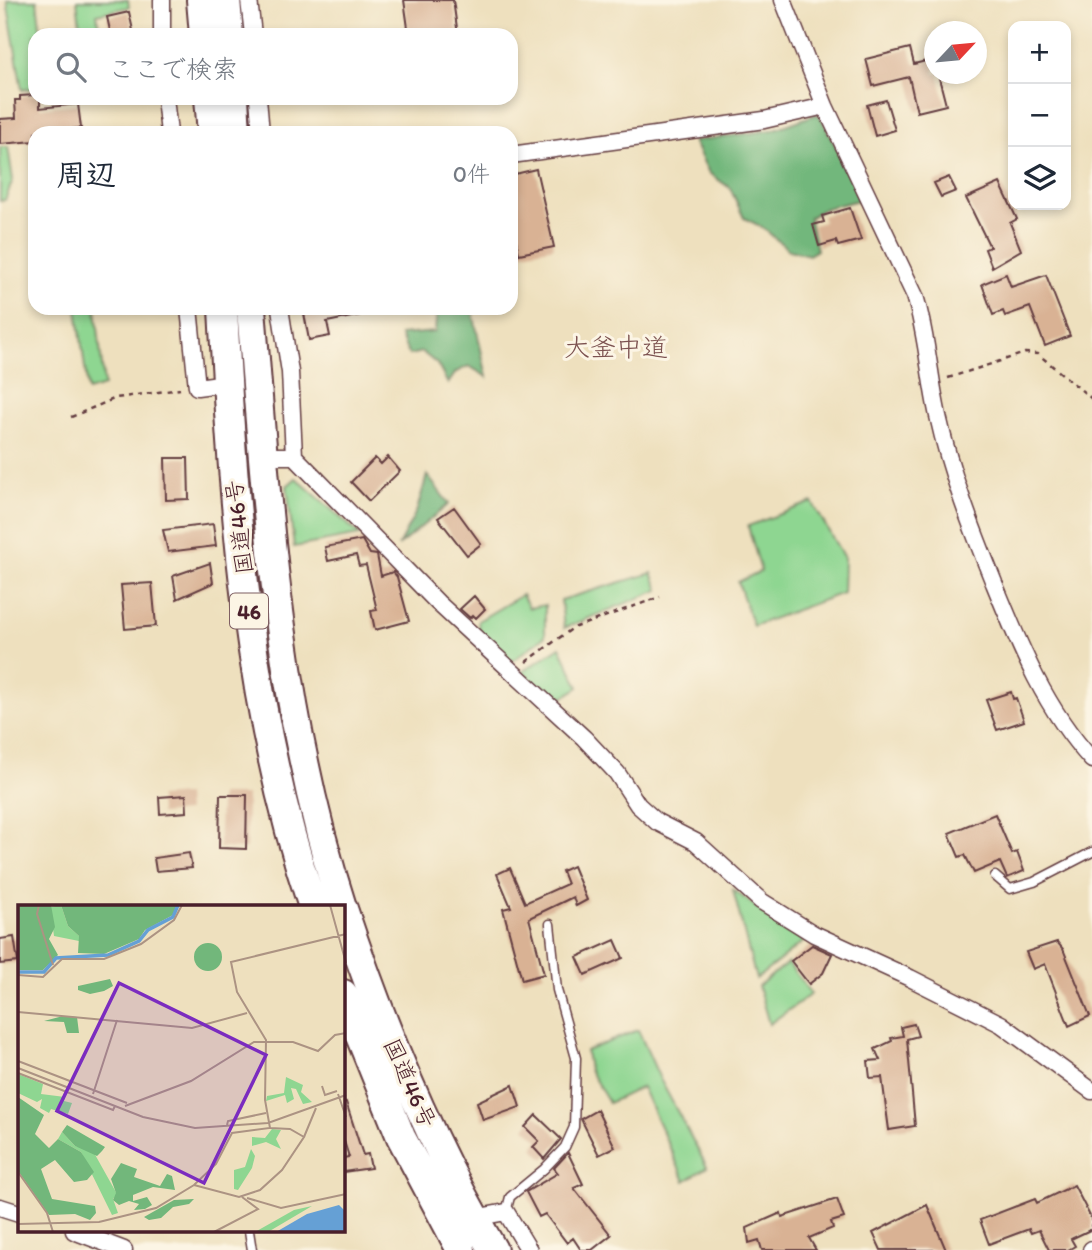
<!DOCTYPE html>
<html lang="ja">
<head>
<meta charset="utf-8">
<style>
	body { margin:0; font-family:Itim,"Klee One",sans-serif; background:#f6f6f7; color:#1f2937 }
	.controls { position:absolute; right:21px; top:21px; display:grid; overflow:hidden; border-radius:14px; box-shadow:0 4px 10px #0003 }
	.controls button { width:63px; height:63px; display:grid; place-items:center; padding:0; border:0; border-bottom:2px solid #e0e1e3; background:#fff; color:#1f2937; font:35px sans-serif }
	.compass { position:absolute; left:924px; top:21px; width:63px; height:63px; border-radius:50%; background:#fff; box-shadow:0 4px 10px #0003; rotate:64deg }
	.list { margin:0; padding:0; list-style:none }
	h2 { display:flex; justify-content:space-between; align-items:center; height:91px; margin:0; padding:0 28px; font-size:30px }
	h2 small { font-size:23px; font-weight:400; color:#747a83 }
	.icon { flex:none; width:38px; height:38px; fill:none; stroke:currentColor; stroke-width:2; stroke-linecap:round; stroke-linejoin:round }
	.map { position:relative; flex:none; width:1092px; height:1250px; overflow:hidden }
	.search { position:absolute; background:#fff; box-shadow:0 4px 10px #0003; left:28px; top:28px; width:490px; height:77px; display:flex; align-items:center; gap:18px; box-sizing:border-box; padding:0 24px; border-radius:21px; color:#747a83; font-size:26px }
	.panel { position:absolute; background:#fff; box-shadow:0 4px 10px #0003; left:28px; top:126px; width:490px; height:189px; border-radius:21px }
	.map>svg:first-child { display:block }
</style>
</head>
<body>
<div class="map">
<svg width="1092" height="1250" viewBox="0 0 1092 1250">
	<rect width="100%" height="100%" fill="#fcf5e5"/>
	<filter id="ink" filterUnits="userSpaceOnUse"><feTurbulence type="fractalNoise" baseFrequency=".0143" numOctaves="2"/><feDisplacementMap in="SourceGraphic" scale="14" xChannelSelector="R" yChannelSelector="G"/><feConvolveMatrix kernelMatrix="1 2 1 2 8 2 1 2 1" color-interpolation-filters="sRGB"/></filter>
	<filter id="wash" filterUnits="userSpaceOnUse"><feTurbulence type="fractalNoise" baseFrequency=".00686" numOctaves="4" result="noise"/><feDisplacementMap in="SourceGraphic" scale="28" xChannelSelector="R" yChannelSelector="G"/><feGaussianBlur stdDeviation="1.57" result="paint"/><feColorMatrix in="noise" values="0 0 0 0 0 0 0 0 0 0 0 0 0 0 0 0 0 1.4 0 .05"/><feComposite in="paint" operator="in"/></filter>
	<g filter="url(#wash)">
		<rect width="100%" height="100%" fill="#eee0be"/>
		<path fill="#8ed691" stroke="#6c7a5e" stroke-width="2" d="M7,0H37L41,35H35V88L22,90Z
			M77,0H128L129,7L97,14L100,35H81Z
			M0,147H8L13,180L5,200L0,201Z
			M77,308H96L104,386L88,391Z
			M296,478L360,535L294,547L287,486Z
			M812,502L844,558L843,593L753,626L738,582L761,571L748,526Z
			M652,573L659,590L564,628L561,600Z
			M522,595L529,608L545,605V636L511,662L479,632L478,621Z
			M560,647L579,687L555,702L522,672Z
			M733,890L804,941L756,979Z
			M788,963L811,994L769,1024L758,986Z
			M638,1030L660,1079L707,1167L685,1181L642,1087L609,1103L589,1070L586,1051Z"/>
		<path fill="#72b77b" stroke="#5e6b53" stroke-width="2" d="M817,114L822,119L862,199L823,209L809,218L817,250L809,255L789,250L762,227L744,218L730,188L709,173L693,141L772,130Z
			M437,308H472L487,377L469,366L456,372L448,384L437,364L422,352L409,355L400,335L435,332Z
			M427,475L449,504L398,546L417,510Z"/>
		<g id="blocks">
			<path fill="#d9b294" d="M404,0H453L458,35H409Z
				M129,12L134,35H111L107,17Z
				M910,48L914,64L934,59V74H938L946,105L917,112L909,77L873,86L866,59Z
				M35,95L40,98V108L78,104L81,128L35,133V141L0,144V119L16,118L15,100H20V96Z
				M886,100L895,130L875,136L867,105Z
				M536,169L554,247L519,254L511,217V175Z
				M949,177L956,191L941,197L934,183Z
				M1000,183L1017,219L1010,223L1021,250L992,267L985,249L990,247L966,198Z
				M850,208L861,240L838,246L836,241L819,246L813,225L824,222L822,216Z
				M1006,274L1011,287L1046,275L1070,336L1045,346L1030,307L1005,316L1003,311L993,315L982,284Z
				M303,308H365L366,314L327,322L330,336L309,340Z
				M388,457L400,471L369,501L351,482L375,458L381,464Z
				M165,458H188L189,499L166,500Z
				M454,507L481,544L467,555L438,518Z
				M213,524L216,546L168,552L163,530Z
				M362,540L370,554L377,555L381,576L393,572L397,577L409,621L375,630L371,611L377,610L366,565L359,566L356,555L328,561L325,547Z
				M210,563L213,583L177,599L173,576Z
				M152,583L156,626L125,629L121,585Z
				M474,596L485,609L476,618L473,615L470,618L460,609Z
				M1011,692L1013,699L1016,698L1024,721L997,730L986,700Z
				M186,795L187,812L160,814L159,797Z
				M220,795H247L246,849L219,848Z
				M995,814L1012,854L1017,852L1024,871L1007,878L1000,862L974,873L965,855L959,857L949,833Z
				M189,853L192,868L156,871L154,858Z
				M573,866L587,900L576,906L573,897L529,918L544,974L522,980L503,909L511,907L497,874L510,868L525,903L567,884L562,871Z
				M14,937L18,962L0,964V939Z
				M615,940L623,958L585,975L577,957Z
				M1057,942L1063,949L1090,1016L1069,1026L1045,964L1033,969L1026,952Z
				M812,945L832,954L823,973L809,984L791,961Z
				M914,1024L918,1036L907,1039L915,1126L889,1130L882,1077L870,1078L868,1061L880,1060L875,1049L892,1041L891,1038L903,1036L901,1027Z
				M513,1085L520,1107L483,1120L477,1102Z
				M346,1102L363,1155L368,1154L371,1168L343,1172V1158L349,1157L343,1138V1103Z
				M597,1110L615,1147L599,1155L581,1119Z
				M536,1115L561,1139L544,1159L533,1147L539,1141L525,1127Z
				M568,1153L583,1184L574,1188L611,1235L592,1250H581L573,1238L567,1243L545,1214L539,1217L526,1192L558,1173L554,1168Z
				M1074,1185L1092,1220V1229L1071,1239L1075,1246L1068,1250H1049L1039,1230L1031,1233L1029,1229L989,1244L980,1220L1035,1199L1037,1203Z
				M837,1199L844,1218L831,1222L833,1228L809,1238L816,1250H762L759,1240L749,1243L747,1228L781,1213L782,1217Z
				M927,1205L946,1250H881L873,1233Z"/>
		</g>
	</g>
	<g filter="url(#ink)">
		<use href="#blocks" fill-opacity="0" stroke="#633c41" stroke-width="2"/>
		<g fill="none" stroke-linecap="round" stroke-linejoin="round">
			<defs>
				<path id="lane" d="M995,876L1010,889L1034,882L1092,852
					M506,1212L510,1197L544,1169L565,1147L574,1127L576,1058L557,990L550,924
					M249,1231L252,1250"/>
				<path id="street" d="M162,0V35
					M249,0L253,35
					M783,0L825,106L915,296C927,335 929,376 938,416C951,475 972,528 994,583C1020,647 1045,709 1092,760
					M165,98L169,133
					M258,98L261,133
					M511,155L764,120L825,106
					M189,308L197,387L227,383
					M280,308L290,372L294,456
					M263,456H294L438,603L584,738L617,773L638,805L657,822L696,842L761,901L814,934L910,978L1001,1024L1092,1091
					M0,1207L19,1213
					M474,1218L506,1212L529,1250
					M74,1231L124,1250
					M1091,1250L1092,1249"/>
				<path id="highway" d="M201,0L204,35
					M226,0L229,35
					M209,98L212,133
					M234,98L236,133
					M223,308C233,508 248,716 313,907
					M251,308C267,510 279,713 342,907
					M343,909C382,1027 430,1143 493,1250
					M343,994L401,1137L461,1250"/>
			</defs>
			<use href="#lane" stroke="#633c41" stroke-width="11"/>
			<use href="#street" stroke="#633c41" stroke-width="19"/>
			<use href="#highway" stroke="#633c41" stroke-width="32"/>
			<path stroke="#633c41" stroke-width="2.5" stroke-dasharray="5 5" stroke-linecap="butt" d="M948,378L1025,353L1038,354L1092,399
				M71,417L116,398L180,389
				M526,662L573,628L660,597"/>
			<use href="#lane" stroke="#fff" stroke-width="8"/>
			<use href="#street" stroke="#fff" stroke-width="16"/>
			<use href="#highway" stroke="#fff" stroke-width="28"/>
		</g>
	</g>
	<g text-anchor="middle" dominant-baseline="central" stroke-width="6" stroke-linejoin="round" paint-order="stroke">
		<rect fill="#fcf5e5" stroke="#7f5f63" stroke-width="2" x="230" y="593.5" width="38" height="35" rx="5"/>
		<g font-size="21" font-weight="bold" fill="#4a1f2b">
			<text x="249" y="611">46</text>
		</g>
		<g font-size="23" fill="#4a1f2b" stroke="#fcf5e5">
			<text transform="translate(239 527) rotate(-97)">国道46号</text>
			<text transform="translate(410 1083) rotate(66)">国道46号</text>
		</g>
		<g font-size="26" fill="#7c5250" stroke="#fcf5e5">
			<text x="616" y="347">大釜中道</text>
		</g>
	</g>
	<g transform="translate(18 905)">
		<rect width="327" height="327" fill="#eee0be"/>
		<path d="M43,0L50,21L61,31V36L36,31L32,2ZM0,169L25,179L23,189L47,192L46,196L54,198L50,209L33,204L31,208L22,203L24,194L19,197L0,188ZM268,172L285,180L283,187L294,197L285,199L278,184L273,183L276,194L269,198L267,190L248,196L249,191L266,188ZM254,224L263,225L258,234L263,244L248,237L234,241V232L247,233ZM44,227L57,241L75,246L99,289L95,294L100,308L94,310L63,247L40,234ZM233,244L237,251L234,263L220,285L216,284V265L227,262ZM294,301L250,327H237L276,305Z" fill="#8ed691"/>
		<path d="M0,0H33L37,22L31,34L40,50L25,65H0ZM43,0H159L155,10L127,25L121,34L86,49L60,48L61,31L50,21ZM176 52a14 14 0 1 1 28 0a14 14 0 1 1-28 0ZM92,74L95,81L86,86L72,89L60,85V81ZM45,111L59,112L61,128H49L46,117L26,116ZM0,192L26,210L17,229L31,243L40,234L63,247L76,267L69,275L56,277L37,255L23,264L34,294L77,301L78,308L72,315L57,309L31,310L0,266ZM49,220L87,242L84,246L79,251L57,241L44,227ZM103,258L119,264L116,272L142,281L149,269L154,271L157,285L135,282L115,290V296L129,292L134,300L127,304L116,305L121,299L111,296L101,300L95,295L98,288L93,274ZM176,294L171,299L155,302L143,313L131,315L126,312L156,295Z" fill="#72b77b"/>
		<path d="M321,300L327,306V327H258L289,309Z" fill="#65a0d5"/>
		<path fill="none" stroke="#65a0d5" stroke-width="3.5" d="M0,67H26L38,53L90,50L121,36L130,25L155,12L160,0"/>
		<path fill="none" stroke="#ac9383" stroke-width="2" d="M21,0L19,9L35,60M312,0L328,58M0,70L25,72L44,54H86L123,39L156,15L164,0M0,107L174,123L229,108M0,156L109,198M0,163L125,212L177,223L250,218L328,190M0,168L95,205L97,201M304,181L307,190L319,186M75,189L99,115M320,189L328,212M107,201L173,176L236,137H275L300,146L317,130L328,128M209,220L210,216L248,208M286,232L298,203M0,267L29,308L35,327M176,280L221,292L242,285L264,265L286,232L272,224L252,223M229,293L263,303L328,289M0,319L81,317L138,303L176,280L198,259L214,228L252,223L247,195L248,135L219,87L213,57L328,29M196,327L240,304L224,292"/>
		<path fill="#7b2cbf" fill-opacity="0.15" stroke="#7b2cbf" stroke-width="3.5" d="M101,78L248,150L186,278L39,206Z"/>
		<rect width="327" height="327" fill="none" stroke="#4a1f2b" stroke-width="3.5"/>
	</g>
</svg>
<div class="controls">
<button>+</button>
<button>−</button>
<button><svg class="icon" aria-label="layers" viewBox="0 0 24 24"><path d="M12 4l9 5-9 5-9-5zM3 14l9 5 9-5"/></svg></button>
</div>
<svg class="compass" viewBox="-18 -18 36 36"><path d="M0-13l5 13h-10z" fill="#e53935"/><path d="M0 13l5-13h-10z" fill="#747a83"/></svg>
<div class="search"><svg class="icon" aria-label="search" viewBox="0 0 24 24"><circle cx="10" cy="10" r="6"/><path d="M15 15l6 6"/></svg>ここで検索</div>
<section class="panel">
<h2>周辺<small>0件</small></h2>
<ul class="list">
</ul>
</section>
</div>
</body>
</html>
